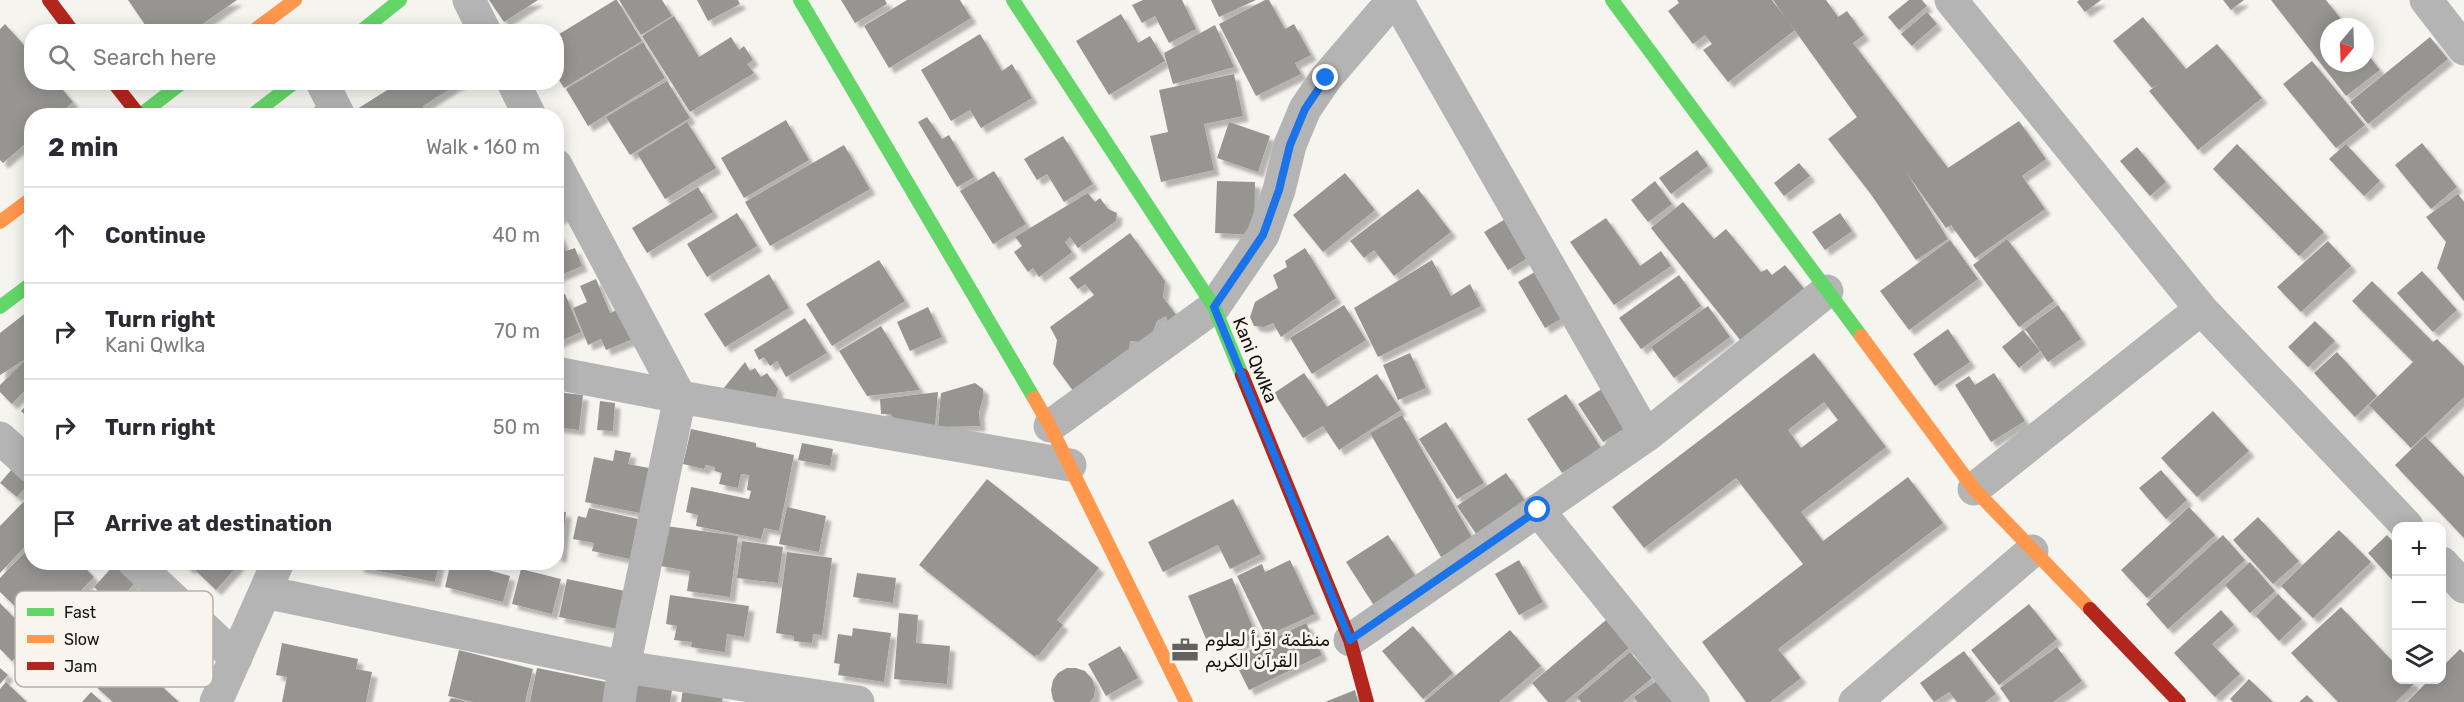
<!DOCTYPE html>
<html lang="en">
<head>
<meta charset="utf-8">
<style>
	body { margin:0; font-family:Rubik,"Noto Naskh Arabic",sans-serif; background:#f2f2f3; color:#2b2b33 }
	.controls { position:absolute; right:18px; bottom:18px; display:grid; overflow:hidden; border-radius:12px; box-shadow:0 3px 15px #0003 }
	.controls button { width:54px; height:54px; display:grid; place-items:center; padding:0; border:0; border-bottom:2px solid #e1e1e2; background:#fff; color:#2b2b33; font:30px sans-serif }
	.compass { position:absolute; left:2320px; top:18px; width:54px; height:54px; border-radius:50%; background:#fff; box-shadow:0 3px 15px #0003; rotate:199deg }
	.stop { position:absolute; width:18px; height:18px; margin:-14px; border:4px solid #1a73e8; border-radius:50%; background:#fff }
	.stop.end { background:#1a73e8; border-color:#fff; box-shadow:0 2px 6px #0008 }
	.list { margin:0; padding:0; list-style:none }
	h2 { display:flex; justify-content:space-between; align-items:center; height:78px; margin:0; padding:0 24px; font-size:26px }
	h2 small { font-size:20px; font-weight:400; color:#7c7c81 }
	.list li { display:grid; grid-template-columns:39px 1fr auto; gap:18px; align-items:center; box-sizing:border-box; height:96px; padding:0 24px; border-top:2px solid #e1e1e2 }
	.list b { display:block; font-size:22px; white-space:nowrap }
	.list p { margin:0; font-size:20px; white-space:nowrap; color:#7c7c81 }
	.list em { font-size:20px; font-style:normal; color:#7c7c81 }
	.icon { flex:none; width:33px; height:33px; fill:none; stroke:currentColor; stroke-width:2; stroke-linecap:round; stroke-linejoin:round }
	.map { position:relative; flex:none; width:2464px; height:702px; overflow:hidden }
	.search { position:absolute; background:#fff; box-shadow:0 3px 15px #0003; left:24px; top:24px; width:540px; height:66px; display:flex; align-items:center; gap:15px; box-sizing:border-box; padding:0 21px; border-radius:24px; color:#7c7c81; font-size:22px }
	.panel { position:absolute; background:#fff; box-shadow:0 3px 15px #0003; left:24px; top:108px; width:540px; height:462px; border-radius:24px }
	.map>svg:first-child { display:block }
</style>
</head>
<body>
<div class="map">
<svg width="2464" height="702" viewBox="0 0 2464 702">
	<defs>
		<filter id="shadow"><feDropShadow dx="5.5" dy="5.5" stdDeviation="1.5" flood-color="#0004"/></filter>
	</defs>
	<rect width="100%" height="100%" fill="#f6f4ef"/>
	<path fill="#979592" fill-rule="evenodd" filter="url(#shadow)" d="M128,0H237L191,32H150Z
		M489,0H538L504,22Z
		M615,0H617L642,41L564,88L556,75V36Z
		M619,0H662L672,16L641,35Z
		M697,0H738L740,4L708,21Z
		M841,0H885L887,4L855,23Z
		M907,0H960L971,18L889,68L864,26Z
		M1143,0H1182L1196,29L1169,43L1155,16L1142,23L1132,5Z
		M1211,0H1256L1219,17Z
		M1265,0H1269L1285,29L1294,24L1311,55L1295,63L1301,74L1256,96L1219,24Z
		M1677,0H1772L1795,30L1728,82L1703,50L1712,44L1705,35L1693,44L1668,11L1679,3Z
		M1773,0H1826L1838,17L1847,11L1864,35L1853,43L1948,168L2019,121L2046,159L2022,176L2045,209L1975,258L1951,225L1946,228L1906,172L1948,239L1916,260L1870,193L1828,139L1857,117Z
		M1909,0H1922L1927,6L1899,30L1888,17Z
		M2079,0H2101L2085,12L2077,2Z
		M2223,0H2244L2231,10Z
		M2271,0H2326L2347,27H2329V63H2365V51L2380,70L2346,96Z
		M1927,12L1937,24L1912,46L1901,34Z
		M1121,14L1138,43L1150,36L1165,61L1109,95L1076,41Z
		M674,16L699,57L731,37L739,50L744,46L753,60L747,64L754,73L690,112L642,36Z
		M2143,17L2186,69L2217,44L2262,98L2198,150L2149,91L2161,82L2152,88L2113,41Z
		M5,24L32,54V82H56L73,102L57,116H32V138L3,163L0,160V29Z
		M1215,25L1234,67L1173,84L1164,53Z
		M980,34L1002,71L1012,64L1032,98L981,128L970,110L951,121L921,70Z
		M2430,37L2448,59L2368,124L2350,102Z
		M643,42L665,78L588,126L566,89Z
		M2312,61L2365,125L2336,148L2283,84Z
		M1234,74L1243,116L1204,124L1214,170L1161,182L1150,136L1168,132L1159,90Z
		M667,81L690,118L630,155L606,117Z
		M400,82H461L423,106L428,116H346Z
		M323,102L331,116H301Z
		M927,117L942,139L949,135L974,177L957,187L918,122Z
		M786,120L809,160L744,198L721,158Z
		M687,122L716,168L665,199L637,153Z
		M1229,122L1270,136L1258,172L1217,158Z
		M1063,136L1093,184L1064,202L1047,174L1037,180L1024,159Z
		M2422,143L2457,187L2431,209L2395,165Z
		M2237,144L2324,232L2299,256L2213,169Z
		M2346,144L2380,181L2364,196L2329,159Z
		M844,145L870,189L770,246L745,202Z
		M2137,147L2166,182L2150,196L2120,161Z
		M1697,150L1708,166L1671,194L1659,178Z
		M1799,163L1810,176L1784,196L1774,183Z
		M994,171L1026,224L993,244L960,191Z
		M1345,173L1375,210L1323,252L1293,215Z
		M1217,181L1255,182L1254,235L1215,233Z
		M1655,181L1672,204L1648,222L1631,200Z
		M698,187L713,212L647,253L632,228Z
		M1418,189L1451,232L1394,276L1374,250L1364,258L1350,241Z
		M1088,193L1095,202L1100,198L1108,209L1117,213L1116,221L1078,248L1070,237L1065,242L1072,252L1039,277L1033,268L1028,272L1014,252L1022,246L1015,237Z
		M2458,194L2464,202V301L2437,268L2446,242L2426,217Z
		M1683,202L1714,239L1726,229L1761,272L1767,269L1772,275L1785,265L1810,296L1745,346L1651,228Z
		M556,203L564,216L556,220Z
		M737,213L757,246L707,277L687,244Z
		M1840,213L1852,231L1825,250L1812,232Z
		M1507,218L1531,256L1508,270L1484,232Z
		M1606,218L1640,266L1661,251L1671,266L1614,305L1570,242Z
		M1130,233L1165,281L1163,297L1180,320L1169,328L1166,316L1157,321L1149,343L1130,341L1128,358L1074,392L1053,364L1057,340L1050,327L1094,295L1085,284L1078,289L1069,278Z
		M559,234L566,251L575,248L582,266L556,277V235Z
		M2007,239L2054,301L2019,327L1973,265Z
		M1950,240L1978,279L1909,330L1880,291Z
		M2328,241L2351,266L2301,312L2277,287Z
		M1305,248L1336,298L1281,337L1273,323L1264,327L1254,326L1250,317L1255,302L1278,288L1273,275L1287,267L1285,261Z
		M879,260L905,301L832,346L806,304Z
		M1432,260L1451,296L1470,284L1481,306L1378,357L1354,308Z
		M1538,270L1566,316L1545,328L1518,282Z
		M2422,271L2457,310L2433,332L2397,293Z
		M769,274L789,308L725,347L704,314Z
		M1679,275L1701,306L1641,349L1619,318Z
		M596,279L610,313L621,308L633,339L606,350L601,339L588,345L573,308L587,302L580,286Z
		M2372,281L2433,342L2437,339L2464,366V397L2411,448L2369,405L2413,362L2352,301Z
		M565,294L581,332L556,343V297Z
		M1344,305L1366,340L1312,374L1290,338Z
		M2058,305L2081,339L2048,362L2025,329Z
		M1708,306L1730,337L1674,378L1651,347Z
		M928,307L942,337L910,351L897,322Z
		M32,308V355L0,375V333Z
		M805,318L827,353L786,377L777,361L770,366L764,357L759,360L754,350Z
		M2315,321L2335,341L2308,367L2288,347Z
		M881,326L920,390L867,396L839,351Z
		M1948,329L1970,362L1935,386L1913,354Z
		M2023,330L2040,351L2019,368L2002,347Z
		M2337,352L2377,396L2355,417L2314,373Z
		M1410,353L1426,388L1398,400L1383,365Z
		M1814,353L1886,447L1801,512L1823,541L1908,477L1943,523L1778,649L1801,678L1770,702H1746L1702,642L1803,564L1736,478L1644,548L1612,507ZM1824,402L1838,420L1801,448L1788,430Z
		M27,358L32,363V383L12,404L0,392V385Z
		M745,362L750,371L755,368L761,377L767,373L778,389L775,400L723,389Z
		M1304,373L1327,407L1377,374L1401,410L1339,450L1323,426L1303,438L1274,393Z
		M1994,373L2025,421L1991,442L1955,385L1969,376L1975,385Z
		M975,383L983,389V398L979,412L980,426L938,427L941,393Z
		M1608,385L1633,423L1603,442L1578,404Z
		M556,392L583,395L579,430L556,427Z
		M938,392L935,427L898,422L890,414H881L880,399Z
		M1566,394L1601,448L1562,473L1527,419Z
		M32,399V421L21,411Z
		M600,401L615,403L613,431L597,430Z
		M2213,411L2249,451L2197,497L2161,458Z
		M1402,415L1473,539L1441,557L1370,433Z
		M1446,422L1484,483L1457,499L1419,439Z
		M691,429L756,443V447L794,455L779,531L764,528L761,539L696,526L698,515L686,512L691,487L749,499L751,491L747,490L749,475L741,474L738,488L719,484L722,473L715,471V467L706,465L704,469L683,464Z
		M2425,436L2464,477V538L2395,465Z
		M802,443L833,449L830,466L798,460Z
		M615,450L631,453L628,464L649,468L640,513L585,502L594,457L613,461Z
		M12,469L29,483L17,497L0,483Z
		M2161,470L2187,500L2166,519L2139,488Z
		M1506,473L1529,506L1479,538L1457,506Z
		M987,479L1099,568L1057,620L1063,625L1038,656L1036,654L1035,657L919,565Z
		M32,493V539L0,573V526Z
		M1233,499L1261,554L1230,569L1218,545L1163,572L1148,542Z
		M787,507L826,516L819,552L779,544Z
		M2189,507L2215,535L2147,598L2121,570Z
		M589,508L638,519L630,559L592,551L594,543L573,539L578,516L586,518Z
		M556,511L566,512L561,557H556Z
		M2258,517L2299,561L2273,584L2233,540Z
		M666,526L738,536L730,597L687,591L690,571L660,566Z
		M2339,530L2371,562L2313,618L2281,586Z
		M1388,535L1418,580L1375,607L1346,562Z
		M2223,535L2245,560L2168,629L2146,604Z
		M2387,535L2396,545V584L2368,553Z
		M742,541L783,547L778,583L737,578Z
		M32,545V562H79L94,577L51,621L47,617L37,627L0,592V578Z
		M787,552L832,558L822,635L813,634L812,643L794,641V636L776,633Z
		M1290,560L1315,614L1266,636L1237,576L1262,564L1265,572Z
		M1519,560L1543,602L1519,615L1495,574Z
		M182,562H241L216,590L192,567L189,569Z
		M359,562H439L435,582L358,567Z
		M451,562H459L510,576L503,602L445,587Z
		M2250,562L2275,591L2250,613L2225,585Z
		M115,564L136,582L114,606L94,587Z
		M521,569L561,579L552,614L512,604Z
		M857,573L896,578L893,603L853,597Z
		M1232,578L1257,637L1234,647L1230,637L1209,646L1188,596Z
		M567,579L630,592L622,630L559,617Z
		M2278,594L2302,619L2279,641L2256,616Z
		M670,595L749,606L744,637L727,634L725,652L691,647L692,642L674,640L677,626L666,624Z
		M0,603L35,639L12,661L0,649Z
		M2029,604L2057,639L1999,685L1971,650Z
		M2341,607L2396,665V680H2410L2414,684L2396,702H2338L2291,653Z
		M2221,610L2234,625L2212,644L2240,674L2215,697L2174,653Z
		M899,613L918,615L916,643L950,646L947,684L894,679Z
		M1606,620L1630,647L1565,702H1548L1532,683Z
		M1306,623L1322,655L1249,690L1233,658Z
		M1413,626L1453,673L1423,699L1382,651Z
		M853,628L891,633L884,682L838,675L840,664L834,663L838,634L852,636Z
		M1510,630L1541,666L1499,702H1424Z
		M282,643L358,659L356,669L372,672L366,702H282L287,677L276,675Z
		M1120,646L1138,678L1106,696L1088,664Z
		M2057,647L2082,681L2053,702H2010L2000,688Z
		M2460,649L2464,653V702H2407L2429,680H2442V667Z
		M459,650L533,669L525,702H473L448,696Z
		M123,651L179,702H113L93,684Z
		M1964,651L1996,694L1985,702H1957L1949,692L1934,702L1920,683Z
		M1630,652L1652,678L1623,702H1581L1577,697Z
		M0,668L8,675L0,684Z
		M537,668L611,683L607,702H530Z
		M1067,668H1076L1085,671L1092,679L1095,688L1094,697L1090,702H1055L1053,700L1051,690L1053,680L1058,673Z
		M2249,679L2273,702H2233L2230,699Z
		M1658,680L1673,702H1637L1634,697Z
		M6,682L27,702H0V689Z
		M633,684L672,690L670,702H630Z
		M683,689L723,696L722,702H681Z
		M1355,690L1358,702H1325Z
		M91,692L102,702H82Z
		M2307,695L2314,702H2299Z
		M451,698L464,701V702H449Z"/>
	<g fill="none" stroke-linecap="round" stroke-linejoin="round">
		<path stroke="#b5b4b5" stroke-width="33" d="M469,0L485,32
			M1397,0L1646,436
			M1951,0L2201,309L2407,526
			M2426,0L2464,49
			M322,82L339,116
			M513,82L530,116
			M556,165L680,397L624,667L619,702
			M556,373L680,397L1070,465
			M1050,426L1214,307L1263,235L1279,190L1290,145L1305,109L1326,78L1393,0
			M0,438L32,467
			M1974,489L2201,309
			M1538,510L1693,702
			M134,562L236,658
			M2442,563L2464,587
			M265,592L624,667L858,702
			M1350,640L1646,436L1827,291
			M216,702L278,562
			M1855,702L2032,551"/>
		<path stroke="#63d668" stroke-width="14" d="M800,0L1034,398
			M1013,0L1214,307L1242,375
			M1612,0L1861,336
			M360,32L400,0
			M139,116L183,82
			M251,116L295,82
			M0,307L32,283"/>
		<path stroke="#ff974d" stroke-width="14" d="M252,32L295,0
			M0,222L32,198
			M1861,336L1974,489L2090,609
			M1034,398L1050,426L1186,702"/>
		<path stroke="#b3261e" stroke-width="14" d="M49,0L73,32
			M113,82L139,115
			M1242,375L1350,640L1367,702
			M2090,609L2179,702"/>
	</g>
	<g fill="none" stroke-linecap="round" stroke-linejoin="round">
		<path stroke="#1a73e8" stroke-width="8" d="M1326,78L1305,109L1290,145L1279,190L1263,235L1214,307L1350,640L1538,510"/>
	</g>
	<defs>
		<symbol id="office-bare" viewBox="-9 -9 18 18"><path d="M-6-3h4V-5.5h4V-3h4V5H-6ZM-1-4.5V-3h2v-1.5ZM-6 0V1H6V0Z" fill="#62615d" stroke="#f9f5ec" stroke-width="2.5" paint-order="stroke"/></symbol>
	</defs>
	<g fill-rule="evenodd">
		<use href="#office-bare" x="1166" y="631" width="38" height="38"/>
	</g>
	<g text-anchor="middle" dominant-baseline="central" stroke-width="6" stroke-linejoin="round" paint-order="stroke">
		<g font-size="18" fill="#13120f" stroke="#f9f5ec">
			<text transform="translate(1255 360) rotate(68)">Kani Qwlka</text>
		</g>
		<g font-size="18" fill="#13120f" stroke="#f9f5ec" text-anchor="start">
			<text x="1205" y="640">منظمة اقرأ لعلوم<tspan x="1205" dy="21">القرآن الكريم</tspan></text>
		</g>
	</g>
	<rect x="15" y="591" width="198" height="96" rx="9" fill="#f9f5ec" stroke="#b4b1aa" stroke-width="1.5"/>
	<rect x="27" y="608" width="27" height="8" fill="#63d668"/>
	<rect x="27" y="635" width="27" height="8" fill="#ff974d"/>
	<rect x="27" y="662" width="27" height="8" fill="#b3261e"/>
	<g font-size="16" fill="#13120f">
		<text x="64" y="618">Fast</text>
		<text x="64" y="645">Slow</text>
		<text x="64" y="672">Jam</text>
	</g>
</svg>
<div class="controls">
<button>+</button>
<button>−</button>
<button><svg class="icon" aria-label="layers" viewBox="0 0 24 24"><path d="M12 4l9 5-9 5-9-5zM3 14l9 5 9-5"/></svg></button>
</div>
<svg class="compass" viewBox="-18 -18 36 36"><path d="M0-13l5 13h-10z" fill="#e53935"/><path d="M0 13l5-13h-10z" fill="#7c7c81"/></svg>
<div class="stop" style="left:1538px;top:510px"></div>
<div class="stop end" style="left:1326px;top:78px"></div>
<div class="search"><svg class="icon" aria-label="search" viewBox="0 0 24 24"><circle cx="10" cy="10" r="6"/><path d="M15 15l6 6"/></svg>Search here</div>
<section class="panel">
<h2>2 min<small>Walk · 160 m</small></h2>
<ul class="list">
<li><svg class="icon" aria-label="ahead" viewBox="0 0 24 24"><path d="M12 20V5M6 11l6-6 6 6"/></svg><div><b>Continue</b></div><em>40 m</em></li>
<li><svg class="icon" aria-label="right" viewBox="0 0 24 24"><path d="M7 20v-9h11M14 6l5 5-5 5"/></svg><div><b>Turn right</b><p>Kani Qwlka</p></div><em>70 m</em></li>
<li><svg class="icon" aria-label="right" viewBox="0 0 24 24"><path d="M7 20v-9h11M14 6l5 5-5 5"/></svg><div><b>Turn right</b></div><em>50 m</em></li>
<li><svg class="icon" aria-label="arrive" viewBox="0 0 24 24"><path d="M6 21V4h12l-3 4 3 4H6"/></svg><div><b>Arrive at destination</b></div></li>
</ul>
</section>
</div>
</body>
</html>
